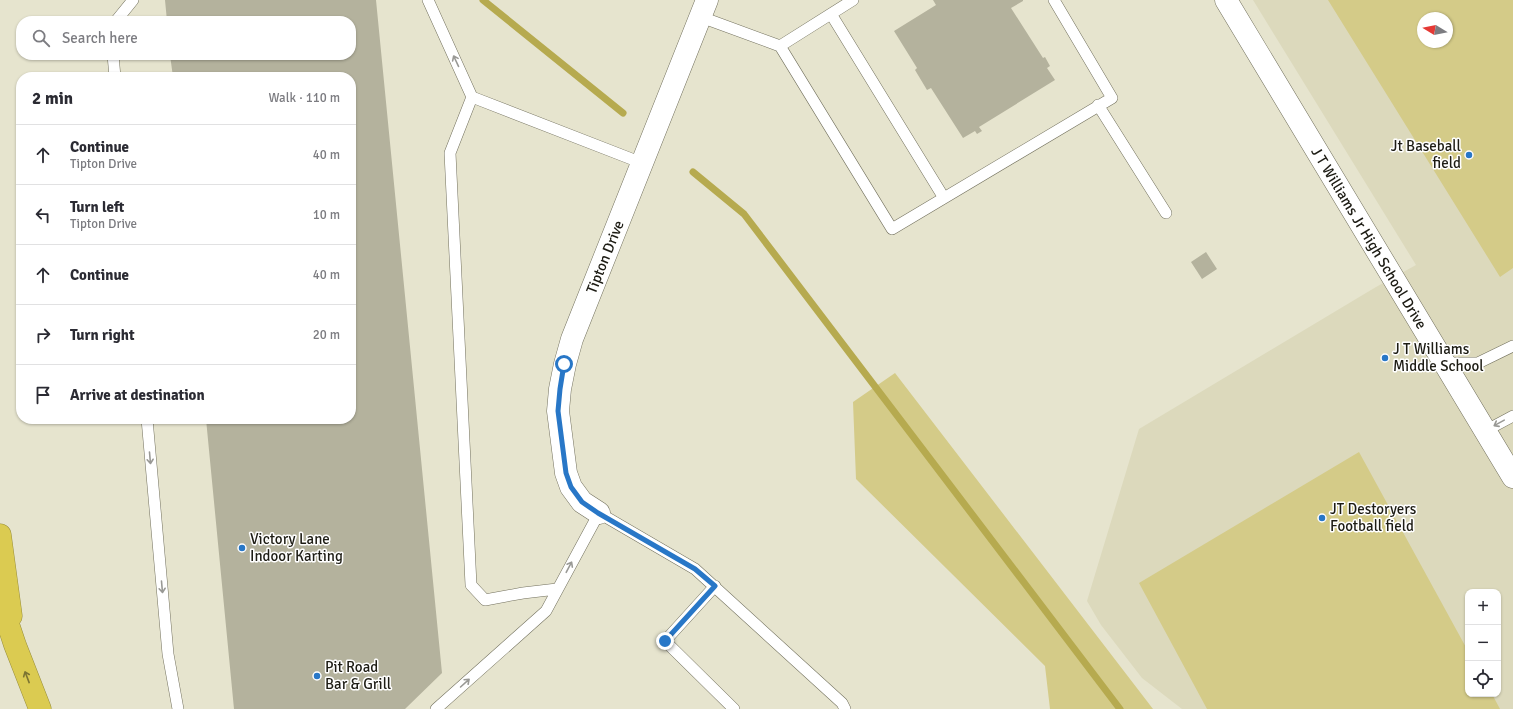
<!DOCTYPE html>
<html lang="en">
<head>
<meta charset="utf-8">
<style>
	body { margin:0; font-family:Signika,sans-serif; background:#f2f2f3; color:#2b2b33 }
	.controls { position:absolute; right:12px; bottom:12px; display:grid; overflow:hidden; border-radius:8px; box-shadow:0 1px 3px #0004 }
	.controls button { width:36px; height:36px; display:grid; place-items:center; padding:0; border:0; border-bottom:1px solid #e1e1e2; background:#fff; color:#2b2b33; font:20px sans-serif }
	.compass { position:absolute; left:1417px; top:12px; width:36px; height:36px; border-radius:50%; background:#fff; box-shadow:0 1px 3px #0004; rotate:280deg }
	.stop { position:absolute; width:12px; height:12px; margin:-9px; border:3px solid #2877c7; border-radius:50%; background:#fff }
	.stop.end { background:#2877c7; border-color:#fff; box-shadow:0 1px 4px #0008 }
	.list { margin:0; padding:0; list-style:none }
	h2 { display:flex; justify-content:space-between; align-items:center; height:52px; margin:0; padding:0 16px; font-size:17px }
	h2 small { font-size:13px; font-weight:400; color:#7c7c81 }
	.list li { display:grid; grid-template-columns:26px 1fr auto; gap:12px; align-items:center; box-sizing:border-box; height:60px; padding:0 16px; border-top:1px solid #e1e1e2 }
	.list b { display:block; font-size:15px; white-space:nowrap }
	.list p { margin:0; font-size:13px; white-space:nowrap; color:#7c7c81 }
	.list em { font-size:13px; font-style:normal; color:#7c7c81 }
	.icon { flex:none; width:22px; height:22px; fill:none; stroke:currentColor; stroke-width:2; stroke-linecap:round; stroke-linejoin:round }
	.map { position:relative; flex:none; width:1513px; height:709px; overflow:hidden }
	.search { position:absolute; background:#fff; box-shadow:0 1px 3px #0004; left:16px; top:16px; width:340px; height:44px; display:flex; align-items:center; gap:10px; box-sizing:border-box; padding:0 14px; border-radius:16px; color:#7c7c81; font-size:15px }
	.panel { position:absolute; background:#fff; box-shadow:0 1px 3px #0004; left:16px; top:72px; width:340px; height:352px; border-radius:16px }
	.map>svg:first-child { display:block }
</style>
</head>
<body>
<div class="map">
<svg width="1513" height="709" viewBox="0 0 1513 709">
	<rect width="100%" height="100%" fill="#e6e4ce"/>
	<path fill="#dcd9bc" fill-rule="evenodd" d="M1253,0H1513V709H1182L1142,678L1101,625L1087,601L1139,429L1376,287L1416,265ZM1423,18H1447V42H1423ZM1468,592H1498V694H1468Z"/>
	<path fill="#d4cb88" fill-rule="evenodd" d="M1328,0H1513V268L1500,277ZM1423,18H1447V42H1423Z
		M895,373L1153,709H1050L1045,666L856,479L853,402Z
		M1359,452L1468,651V694H1492L1500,709H1207L1139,583Z"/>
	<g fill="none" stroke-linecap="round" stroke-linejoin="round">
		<path stroke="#b6aa4f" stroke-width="7" d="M483,0L623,113
			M693,172L744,214L1120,709"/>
	</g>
	<path fill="#b4b29d" d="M165,0H376L442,673L405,709H234L206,419H351V77H173L170,55H351V21H167Z
		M933,0H1023V1L1011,8L1043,58L1045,57L1050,66L1047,68L1055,80L979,127L982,131L977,134L975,131L963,138L931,88L927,90L915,70L917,68L894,31L936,5Z
		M1206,252L1217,269L1202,279L1191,262Z"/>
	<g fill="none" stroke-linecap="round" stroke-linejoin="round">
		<defs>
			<path id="service" d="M428,0L472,97L642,163
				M831,14L944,198
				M701,17L780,46L892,229L1112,98L1054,0
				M116,21L133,0
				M780,46L853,0
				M113,55L115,77
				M472,97L450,153L471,585L485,600L523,593L557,589
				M1098,105L1166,213
				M1444,363H1478L1513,346
				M147,419L168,654L178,709
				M1485,431L1513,416
				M715,586L665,641L734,709
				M436,709L546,611L599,513L695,569L842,703L845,709"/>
			<path id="minor" d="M1226,0L1513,477
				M599,513L582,502L571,487L566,473L558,411L560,389L565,364L572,339L707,0"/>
			<path id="motorway" d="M0,535L11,616
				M0,600L15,645L40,709"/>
		</defs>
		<use href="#service" stroke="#72705d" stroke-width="12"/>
		<use href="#minor" stroke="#72705d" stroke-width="23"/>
		<use href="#motorway" stroke="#988e3c" stroke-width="23"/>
		<use href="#service" stroke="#fff" stroke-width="11"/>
		<use href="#minor" stroke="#fff" stroke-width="22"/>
		<use href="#motorway" stroke="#dbcb51" stroke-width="22"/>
	</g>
	<defs><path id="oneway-shaft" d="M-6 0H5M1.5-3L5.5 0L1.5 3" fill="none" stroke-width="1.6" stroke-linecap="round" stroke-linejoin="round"/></defs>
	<g stroke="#999995">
		<use href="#oneway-shaft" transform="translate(456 61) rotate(-115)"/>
		<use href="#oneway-shaft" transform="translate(1499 423) rotate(151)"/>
		<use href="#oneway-shaft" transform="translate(150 458) rotate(85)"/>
		<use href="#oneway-shaft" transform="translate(569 567) rotate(-62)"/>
		<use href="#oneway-shaft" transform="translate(162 587) rotate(85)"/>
		<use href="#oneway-shaft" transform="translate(465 683) rotate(-42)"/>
	</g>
	<use stroke="#7c7432" href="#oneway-shaft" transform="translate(27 677) rotate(-111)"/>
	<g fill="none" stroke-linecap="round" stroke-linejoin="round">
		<path stroke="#2877c7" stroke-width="5" d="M564,364L560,389L558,411L566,473L571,487L582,502L598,513L695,569L715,586L665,641"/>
	</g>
	<g fill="#2877c7" stroke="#fff" stroke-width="1.5">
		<circle cx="1469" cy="155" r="4"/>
		<circle cx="1385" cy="358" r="4"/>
		<circle cx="1322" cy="518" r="4"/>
		<circle cx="242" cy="548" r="4"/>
		<circle cx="317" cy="676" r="4"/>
	</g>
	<g text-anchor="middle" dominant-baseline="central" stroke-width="3" stroke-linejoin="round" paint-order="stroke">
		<g font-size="15" fill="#1d1c14" stroke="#fff" text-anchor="start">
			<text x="1461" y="146" text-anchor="end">Jt Baseball<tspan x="1461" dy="17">field</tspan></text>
			<text x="1393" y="349">J T Williams<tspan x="1393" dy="17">Middle School</tspan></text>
			<text x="1330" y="509">JT Destoryers<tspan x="1330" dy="17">Football field</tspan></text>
			<text x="250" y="539">Victory Lane<tspan x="250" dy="17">Indoor Karting</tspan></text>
			<text x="325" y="667">Pit Road<tspan x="325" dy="17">Bar &amp; Grill</tspan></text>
		</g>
		<g font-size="15" fill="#1d1c14" stroke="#fff">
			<text transform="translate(1369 238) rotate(59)">J T Williams Jr High School Drive</text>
			<text transform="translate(605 257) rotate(-68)">Tipton Drive</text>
		</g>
	</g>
</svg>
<div class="controls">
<button>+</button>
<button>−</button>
<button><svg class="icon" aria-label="locate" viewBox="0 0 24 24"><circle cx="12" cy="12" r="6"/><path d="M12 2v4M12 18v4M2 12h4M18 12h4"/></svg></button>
</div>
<svg class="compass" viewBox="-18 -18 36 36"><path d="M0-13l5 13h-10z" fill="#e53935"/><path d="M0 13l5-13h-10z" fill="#7c7c81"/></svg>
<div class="stop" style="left:564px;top:364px"></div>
<div class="stop end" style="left:665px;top:641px"></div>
<div class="search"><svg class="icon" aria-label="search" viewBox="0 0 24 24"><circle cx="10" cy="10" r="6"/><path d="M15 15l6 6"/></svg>Search here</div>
<section class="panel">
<h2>2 min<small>Walk · 110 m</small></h2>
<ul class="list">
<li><svg class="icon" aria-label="ahead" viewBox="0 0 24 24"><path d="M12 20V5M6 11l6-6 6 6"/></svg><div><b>Continue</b><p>Tipton Drive</p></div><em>40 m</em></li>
<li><svg class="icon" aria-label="left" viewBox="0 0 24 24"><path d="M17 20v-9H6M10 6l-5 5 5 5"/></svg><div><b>Turn left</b><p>Tipton Drive</p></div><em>10 m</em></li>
<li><svg class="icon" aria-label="ahead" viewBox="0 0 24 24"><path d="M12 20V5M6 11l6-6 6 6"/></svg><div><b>Continue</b></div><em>40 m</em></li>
<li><svg class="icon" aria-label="right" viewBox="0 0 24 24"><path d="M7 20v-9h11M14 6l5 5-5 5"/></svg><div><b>Turn right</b></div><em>20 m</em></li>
<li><svg class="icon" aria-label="arrive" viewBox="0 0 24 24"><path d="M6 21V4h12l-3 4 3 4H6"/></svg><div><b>Arrive at destination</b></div></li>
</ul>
</section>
</div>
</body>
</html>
